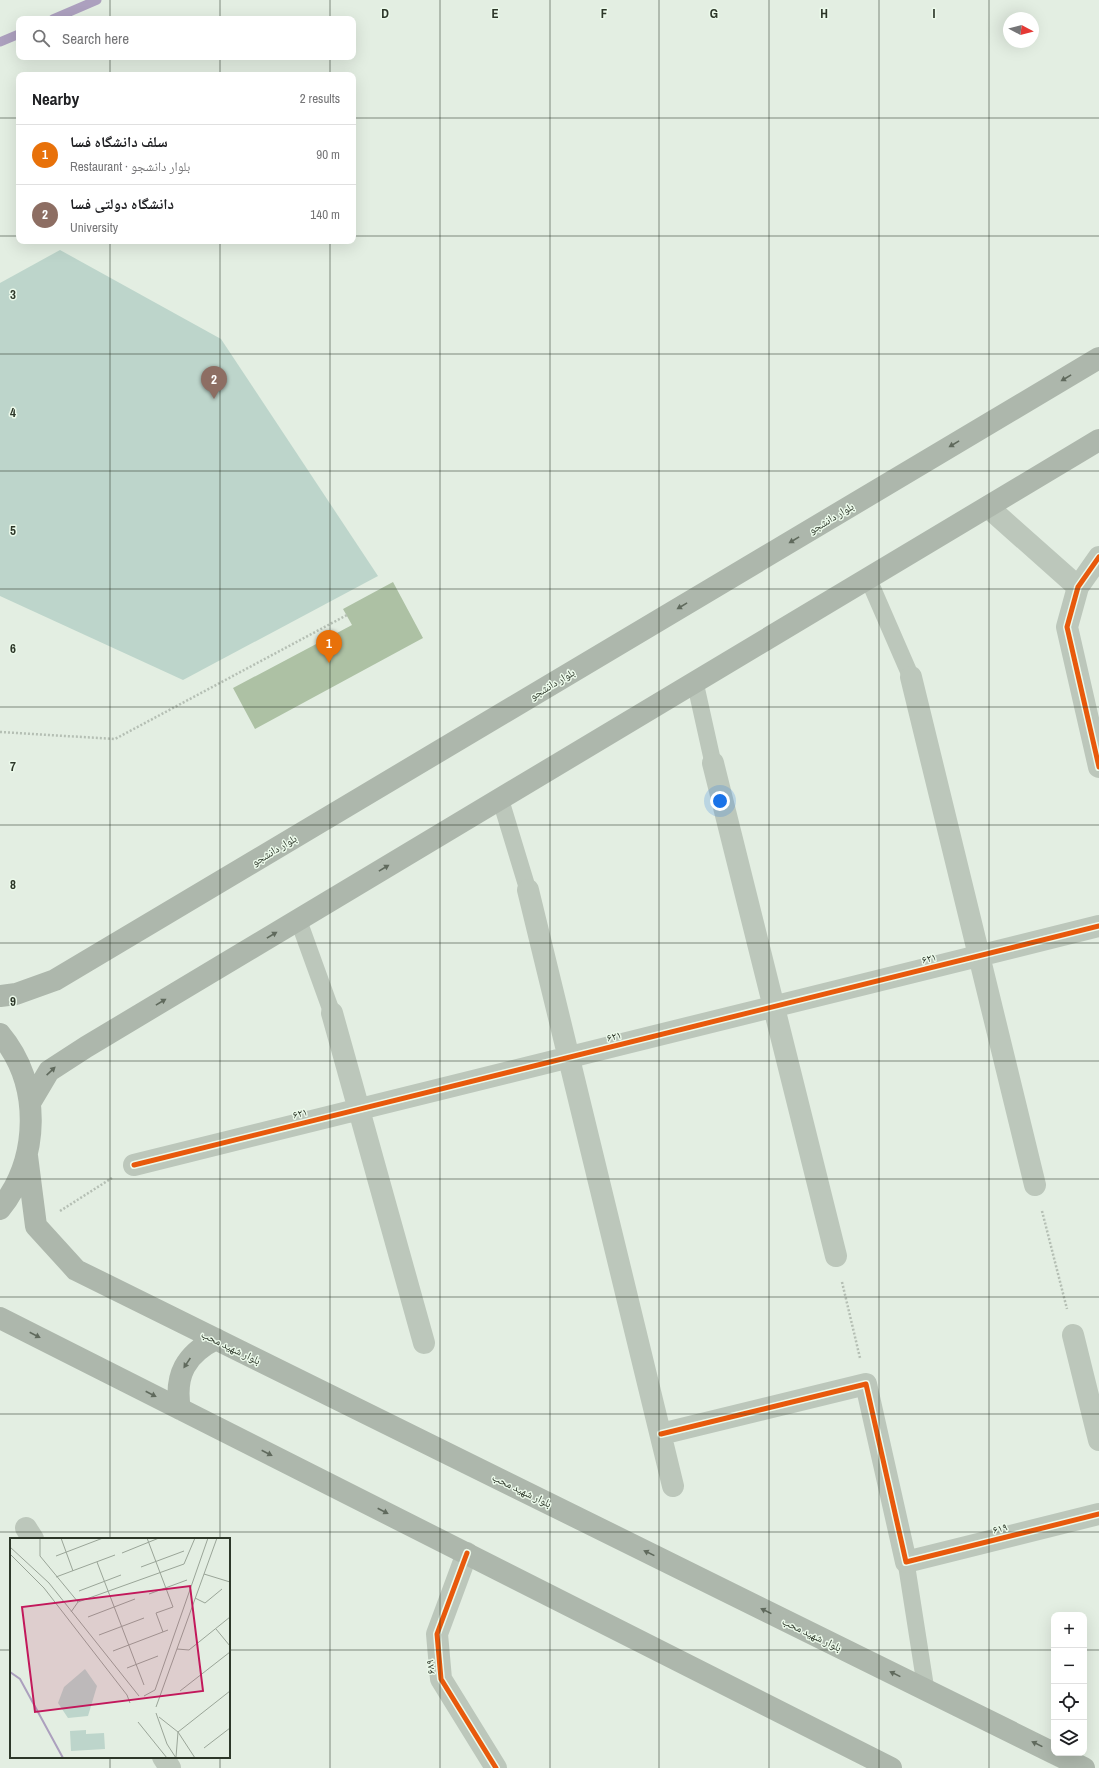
<!DOCTYPE html>
<html lang="en">
<head>
<meta charset="utf-8">
<style>
	body { margin:0; font-family:"Archivo Narrow","Noto Naskh Arabic",sans-serif; background:#f2f2f2; color:#202124 }
	.controls { position:absolute; right:12px; bottom:12px; display:grid; overflow:hidden; border-radius:8px; box-shadow:0 4px 16px #0002 }
	.controls button { width:36px; height:36px; display:grid; place-items:center; padding:0; border:0; border-bottom:1px solid #e0e0e0; background:#fff; color:#202124; font:20px sans-serif }
	.compass { position:absolute; left:1003px; top:12px; width:36px; height:36px; border-radius:50%; background:#fff; box-shadow:0 4px 16px #0002; rotate:97deg }
	.you { position:absolute; left:720px; top:801px; width:14px; height:14px; margin:-10px; border:3px solid #fff; border-radius:50%; background:#1a73e8; box-shadow:0 0 0 6px #1a73e833 }
	.badge { display:grid; place-items:center; width:26px; height:26px; border-radius:50%; background:#6d776a; color:#fff; font-size:13px; font-weight:700 }
	.pin { position:absolute; translate:-50% -33px; filter:drop-shadow(0 1px 2px #0008) }
	.pin::after { content:''; position:absolute; top:21px; width:14px; height:12px; background:inherit; clip-path:polygon(0 0,100% 0,50% 100%) }
	.list { margin:0; padding:0; list-style:none }
	h2 { display:flex; justify-content:space-between; align-items:center; height:52px; margin:0; padding:0 16px; font-size:17px }
	h2 small { font-size:13px; font-weight:400; color:#757577 }
	.list li { display:grid; grid-template-columns:26px 1fr auto; gap:12px; align-items:center; box-sizing:border-box; height:60px; padding:0 16px; border-top:1px solid #e0e0e0 }
	.list b { display:block; font-size:15px; white-space:nowrap }
	.list p { margin:0; font-size:13px; white-space:nowrap; color:#757577 }
	.list em { font-size:13px; font-style:normal; color:#757577 }
	.icon { flex:none; width:22px; height:22px; fill:none; stroke:currentColor; stroke-width:2; stroke-linecap:round; stroke-linejoin:round }
	.map { position:relative; flex:none; width:1099px; height:1768px; overflow:hidden }
	.search { position:absolute; background:#fff; box-shadow:0 4px 16px #0002; left:16px; top:16px; width:340px; height:44px; display:flex; align-items:center; gap:10px; box-sizing:border-box; padding:0 14px; border-radius:8px; color:#757577; font-size:15px }
	.panel { position:absolute; background:#fff; box-shadow:0 4px 16px #0002; left:16px; top:72px; width:340px; height:172px; border-radius:8px }
	.map>svg:first-child { display:block }
</style>
</head>
<body>
<div class="map">
<svg width="1099" height="1768" viewBox="0 0 1099 1768">
	<rect width="100%" height="100%" fill="#e3eee2"/>
	<path fill="#bdd5cb" d="M60,250L221,339L378,576L183,680L0,596V283Z"/>
	<g fill="none" stroke-linecap="round" stroke-linejoin="round">
		<path stroke="#aca0be" stroke-width="9" d="M53,19L97,0
			M0,42L19,34"/>
	</g>
	<path fill="#adc1a4" d="M393,582L423,638L255,729L233,688L352,625L343,609Z"/>
	<g fill="none" stroke-linecap="round" stroke-linejoin="round">
		<path stroke="#b5bfb4" stroke-width="2.5" stroke-dasharray="2 2" stroke-linecap="butt" d="M0,732L115,739L347,615
			M60,1211L112,1178
			M1042,1211L1067,1309
			M842,1282L860,1358"/>
		<path stroke="#bcc7bb" stroke-width="17" d="M868,578L911,677
			M695,682L713,763
			M500,798L528,890
			M298,919L332,1013
			M906,1562L926,1690"/>
		<path stroke="#bcc7bb" stroke-width="22" d="M911,677L1035,1185
			M713,763L836,1256
			M528,890L673,1486
			M332,1013L424,1343
			M134,1165L1099,926
			M1073,1335L1099,1440
			M661,1434L866,1384L906,1562L1099,1514
			M26,1528L33,1539
			M467,1553L437,1634L441,1679L496,1768
			M163,1757L170,1768"/>
		<path stroke="#bcc7bb" stroke-width="22" d="M988,507L1078,587
			M1099,557L1078,587L1067,627L1099,767"/>
		<path stroke="#adb7ac" stroke-width="22" d="M0,996L16,994L55,980L1099,358
			M0,1034C42,1084 40,1159 0,1209
			M30,1103L49,1071L86,1047L1099,440
			M27,1156L36,1226L76,1270L1084,1768
			M0,1318L891,1768
			M180,1409C174,1375 186,1354 216,1339"/>
		<defs>
			<path id="cycleway" d="M1099,557L1078,587L1067,627L1099,767
				M134,1165L1099,926
				M661,1434L866,1384L906,1562L1099,1514
				M467,1553L437,1634L441,1679L496,1768"/>
		</defs>
		<use href="#cycleway" stroke="#ebf9ea" stroke-width="8"/>
		<use href="#cycleway" stroke="#e8590c" stroke-width="5"/>
	</g>
	<defs><path id="oneway-solid" d="M-6-.8H1V-3.2L6.5 0L1 3.2V.8H-6Z"/></defs>
	<g fill="#606a5d">
		<use href="#oneway-solid" transform="translate(1066 378) rotate(149)"/>
		<use href="#oneway-solid" transform="translate(954 444) rotate(149)"/>
		<use href="#oneway-solid" transform="translate(794 540) rotate(149)"/>
		<use href="#oneway-solid" transform="translate(682 606) rotate(149)"/>
		<use href="#oneway-solid" transform="translate(384 868) rotate(-31)"/>
		<use href="#oneway-solid" transform="translate(272 935) rotate(-31)"/>
		<use href="#oneway-solid" transform="translate(161 1002) rotate(-31)"/>
		<use href="#oneway-solid" transform="translate(51 1071) rotate(-43)"/>
		<use href="#oneway-solid" transform="translate(35 1335) rotate(27)"/>
		<use href="#oneway-solid" transform="translate(187 1363) rotate(124)"/>
		<use href="#oneway-solid" transform="translate(151 1394) rotate(27)"/>
		<use href="#oneway-solid" transform="translate(267 1453) rotate(27)"/>
		<use href="#oneway-solid" transform="translate(383 1511) rotate(27)"/>
		<use href="#oneway-solid" transform="translate(649 1553) rotate(-154)"/>
		<use href="#oneway-solid" transform="translate(766 1611) rotate(-154)"/>
		<use href="#oneway-solid" transform="translate(895 1674) rotate(-154)"/>
		<use href="#oneway-solid" transform="translate(1037 1744) rotate(-154)"/>
	</g>
	<path fill="none" stroke="#2d3729" stroke-width="1" stroke-opacity="0.55" d="M110,0V19M220,0V19M330,0V19M440,0V1768M550,0V1768M659,0V1768M769,0V1768M879,0V1768M989,0V1768M110,57V75M220,57V75M330,57V75M0,118H19M353,118H1099M0,236H19M353,236H1099M110,241V1539M220,241V1539M330,241V1768M0,354H1099M0,471H1099M0,589H1099M0,707H1099M0,825H1099M0,943H1099M0,1061H1099M0,1179H1099M0,1297H1099M0,1414H1099M0,1532H1099M0,1650H11M229,1650H1054M1084,1650H1099M110,1757V1768M220,1757V1768"/>
	<g text-anchor="middle" dominant-baseline="central" stroke-width="3" stroke-linejoin="round" paint-order="stroke">
		<g font-size="11" fill="#2d3729" stroke="#ebf9ea">
			<text transform="translate(831 518) rotate(-31)">بلوار دانشجو</text>
			<text transform="translate(552 684) rotate(-31)">بلوار دانشجو</text>
			<text transform="translate(274 850) rotate(-31)">بلوار دانشجو</text>
			<text transform="translate(929 958) rotate(-14)">۶۲۱</text>
			<text transform="translate(614 1036) rotate(-14)">۶۲۱</text>
			<text transform="translate(300 1113) rotate(-14)">۶۲۱</text>
			<text transform="translate(231 1347) rotate(26)">بلوار شهید محب</text>
			<text transform="translate(522 1490) rotate(26)">بلوار شهید محب</text>
			<text transform="translate(1000 1528) rotate(-14)">۶۱۹</text>
			<text transform="translate(812 1634) rotate(26)">بلوار شهید محب</text>
			<text transform="translate(430 1667) rotate(-95)">۶۸۹</text>
		</g>
	</g>
	<g transform="translate(10 1538)">
		<rect width="220" height="220" fill="#e3eee2"/>
		<path d="M75,131L87,148L78,178L58,180L48,165L54,149ZM76,192V196L94,195L95,211L61,213L60,193Z" fill="#bdd5cb"/>
		<path fill="none" stroke="#aca0be" stroke-width="2" d="M0,134L10,141L53,220"/>
		<path fill="none" stroke="#9aa598" stroke-width="1" d="M30,0V18L68,64M51,0L63,33M137,0L163,69L146,75L153,94M0,9L39,45L129,158M112,15L149,0M0,16L34,50L117,157L120,165M46,18L93,0M87,24L134,147M131,29L174,13M194,36L220,44M46,39L105,17M69,53L111,37M139,56L177,42M185,60L195,65L212,51M68,64L174,26L185,0M61,74L68,64M78,79L125,61M206,91L220,108M89,97L134,80M167,111L179,112L220,79M103,113L158,92M117,130L148,118M170,153L220,114M134,158L145,152L198,0M146,169L207,0M146,175L157,206L166,220M149,179L168,194L185,220M128,184L157,220M194,210L220,190M166,219L168,194L220,153"/>
		<path fill="#c2185b" fill-opacity="0.15" stroke="#c2185b" stroke-width="2" d="M180,48L193,153L25,174L12,69Z"/>
		<rect width="220" height="220" fill="none" stroke="#2d3729" stroke-width="2"/>
	</g>
	<g font-size="13" text-anchor="middle" font-weight="bold" fill="#2d3729" stroke="#ebf9ea" stroke-width="3" stroke-linejoin="round" paint-order="stroke">
		<text x="385" y="18">D</text>
		<text x="495" y="18">E</text>
		<text x="604" y="18">F</text>
		<text x="714" y="18">G</text>
		<text x="824" y="18">H</text>
		<text x="934" y="18">I</text>
		<text x="13" y="299">3</text>
		<text x="13" y="417">4</text>
		<text x="13" y="535">5</text>
		<text x="13" y="653">6</text>
		<text x="13" y="771">7</text>
		<text x="13" y="889">8</text>
		<text x="13" y="1006">9</text>
	</g>
</svg>
<div class="controls">
<button>+</button>
<button>−</button>
<button><svg class="icon" aria-label="locate" viewBox="0 0 24 24"><circle cx="12" cy="12" r="6"/><path d="M12 2v4M12 18v4M2 12h4M18 12h4"/></svg></button>
<button><svg class="icon" aria-label="layers" viewBox="0 0 24 24"><path d="M12 4l9 5-9 5-9-5zM3 14l9 5 9-5"/></svg></button>
</div>
<svg class="compass" viewBox="-18 -18 36 36"><path d="M0-13l5 13h-10z" fill="#e53935"/><path d="M0 13l5-13h-10z" fill="#757577"/></svg>
<div class="you"></div>
<div class="pin badge" style="left:329px;top:663px;background:#e8710a">1</div>
<div class="pin badge" style="left:214px;top:399px;background:#8d6e63">2</div>
<div class="search"><svg class="icon" aria-label="search" viewBox="0 0 24 24"><circle cx="10" cy="10" r="6"/><path d="M15 15l6 6"/></svg>Search here</div>
<section class="panel">
<h2>Nearby<small>2 results</small></h2>
<ul class="list">
<li><span class="badge" style="background:#e8710a">1</span><div><b>سلف دانشگاه فسا</b><p>Restaurant · بلوار دانشجو</p></div><em>90 m</em></li>
<li><span class="badge" style="background:#8d6e63">2</span><div><b>دانشگاه دولتی فسا</b><p>University</p></div><em>140 m</em></li>
</ul>
</section>
</div>
</body>
</html>
